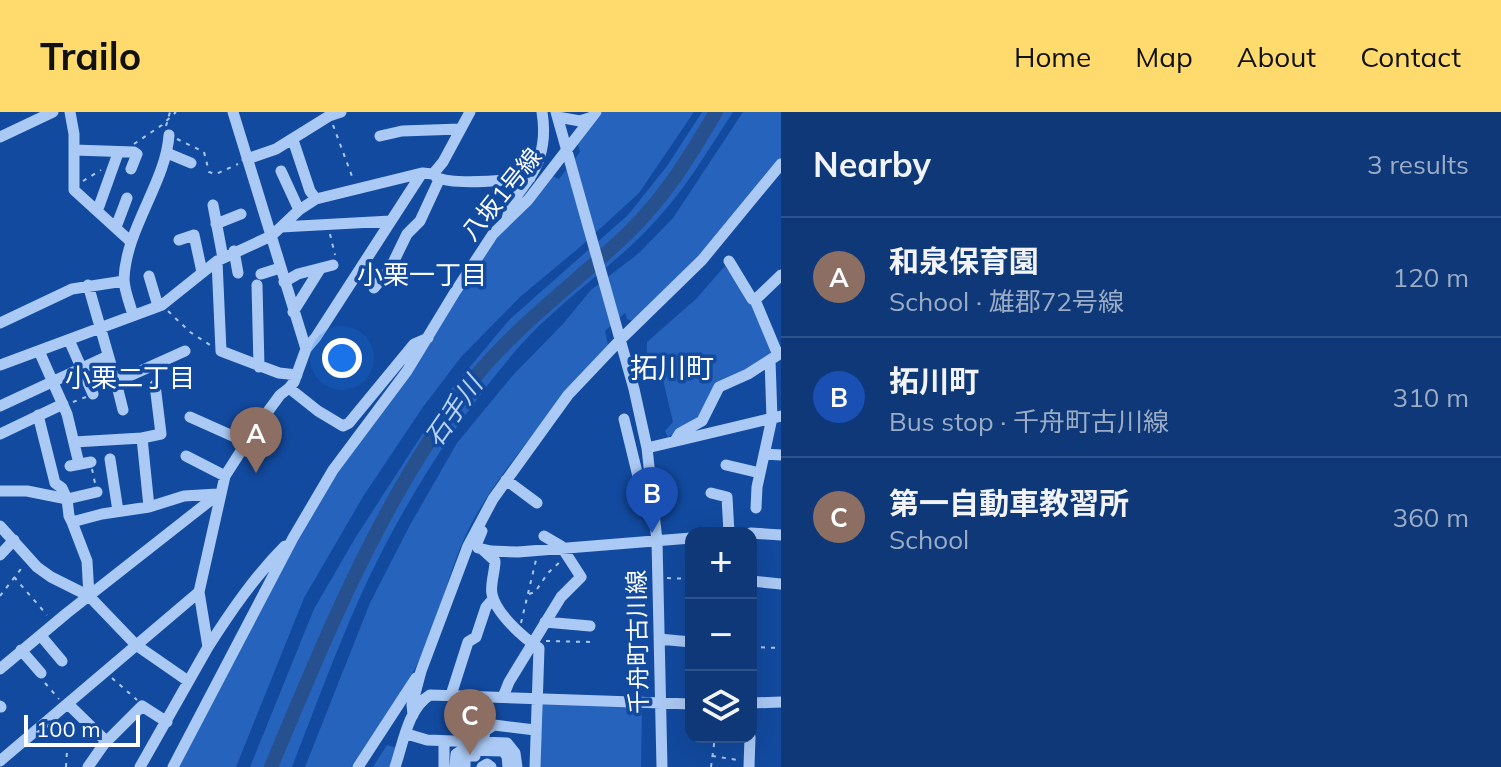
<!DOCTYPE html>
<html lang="en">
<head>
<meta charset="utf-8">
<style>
	body { margin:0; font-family:Mulish,"Noto Sans JP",sans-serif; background:#173f7c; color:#f1f3f6 }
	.controls { position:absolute; right:24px; bottom:24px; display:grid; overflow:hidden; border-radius:16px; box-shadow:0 8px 32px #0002 }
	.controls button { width:72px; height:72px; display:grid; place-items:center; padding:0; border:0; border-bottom:2px solid #2e5289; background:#0e3877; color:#f1f3f6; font:40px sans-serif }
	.scale { position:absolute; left:24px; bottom:20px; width:116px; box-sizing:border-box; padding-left:8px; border:4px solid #fff; border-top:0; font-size:22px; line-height:28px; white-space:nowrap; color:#fff; -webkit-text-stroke:6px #124a9f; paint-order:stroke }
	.you { position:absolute; left:342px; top:246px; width:28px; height:28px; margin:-20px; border:6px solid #fff; border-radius:50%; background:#1a73e8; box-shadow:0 0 0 12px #1a73e833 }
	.badge { display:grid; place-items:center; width:52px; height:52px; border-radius:50%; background:#ffdb6d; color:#fff; font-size:26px; font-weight:700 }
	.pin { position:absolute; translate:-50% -66px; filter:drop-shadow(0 2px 4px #0008) }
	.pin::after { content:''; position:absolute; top:42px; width:28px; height:24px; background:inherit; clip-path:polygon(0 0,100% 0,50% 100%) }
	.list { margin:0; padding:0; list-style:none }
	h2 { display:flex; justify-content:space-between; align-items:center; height:104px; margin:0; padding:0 32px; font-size:34px }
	h2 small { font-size:26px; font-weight:400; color:#9bacc6 }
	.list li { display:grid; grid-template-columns:52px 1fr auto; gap:24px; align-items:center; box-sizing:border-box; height:120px; padding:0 32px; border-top:2px solid #2e5289 }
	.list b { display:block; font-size:30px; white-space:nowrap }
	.list p { margin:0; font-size:26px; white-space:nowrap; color:#9bacc6 }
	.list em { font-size:26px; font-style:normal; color:#9bacc6 }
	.icon { flex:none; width:44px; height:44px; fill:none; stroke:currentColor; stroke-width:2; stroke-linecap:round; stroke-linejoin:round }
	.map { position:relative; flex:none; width:781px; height:655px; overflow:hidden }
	header { display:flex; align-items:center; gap:48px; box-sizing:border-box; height:112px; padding:0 40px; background:#ffdb6d; color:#111 }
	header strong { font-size:38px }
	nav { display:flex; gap:44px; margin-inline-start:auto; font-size:28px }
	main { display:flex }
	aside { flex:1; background:#0e3877 }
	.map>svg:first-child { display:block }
</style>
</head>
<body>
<header>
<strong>Trailo</strong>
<nav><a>Home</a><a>Map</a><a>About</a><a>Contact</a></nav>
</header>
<main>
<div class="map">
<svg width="781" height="655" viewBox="0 0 781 655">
	<rect width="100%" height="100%" fill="#124a9f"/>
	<path fill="#2563bd" d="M602,0H694L639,81L580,135L520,185L461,245L423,295L364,383L304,486L236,655H178L318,389L495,124L552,64L559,67L580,40L578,32Z
		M702,0H733C710,35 688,73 660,104C617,153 561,187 518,236C449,316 391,411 350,508C329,557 311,606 292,655H250L314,497L354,428L452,276L510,207L628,103L667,54Z
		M743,0H781V46L698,145L632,209L627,207L625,201L605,219L608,233L560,285L558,292C524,334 486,378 464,427C448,462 441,501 425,536C406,579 377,616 351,655H305L370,491L410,413L457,331L514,262L562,213L591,178L639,141L673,106Z
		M725,154L750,187L773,242L732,266L700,307L668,325L665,319L673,310L658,247H647V230L696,187Z
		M541,591L642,593L641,655H538Z
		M387,633L397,636L391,655H373Z"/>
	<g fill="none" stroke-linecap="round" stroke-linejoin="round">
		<path stroke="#27508f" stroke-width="14" d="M271,655C327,522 385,377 476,264C518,212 579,168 627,122C666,84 688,47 716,0"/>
		<path stroke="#aac9f4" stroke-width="2" stroke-dasharray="4 6" stroke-linecap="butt" d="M333,13L353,67
			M166,14L170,0
			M177,27L204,40L209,60L216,62L238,52
			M134,32L162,13L176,0
			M83,69L101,58
			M330,122L335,143
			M168,199L190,220L213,235
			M73,290L86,285
			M92,357L95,371
			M14,465L47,503
			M667,466L691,467
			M529,482L535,480L548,461L560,450
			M0,484L24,453
			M521,511L536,448
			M546,529L592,530
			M751,535L781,536
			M112,566L137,588
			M45,571L59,587
			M712,644L738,648
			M66,655L69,606
			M711,655L715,625"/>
		<path stroke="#aac9f4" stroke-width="11" d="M70,0L74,22V78L130,129
			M233,0L306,237L294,270L289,276L318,299L343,314L349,311L414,232L428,226
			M556,0L634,277L647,336L657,429L662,655
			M558,5L580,9L592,5
			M380,24L402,19L460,17
			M0,25L53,0
			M293,28L310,79L316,87
			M74,38L134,40L137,42L131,57
			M167,41L191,51
			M247,47L276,37L329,4L341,0
			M281,59L299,98
			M436,65C453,74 508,68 530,66
			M213,93L223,146
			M98,97L117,44
			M507,107C510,90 519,81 528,68C543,47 546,24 542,0
			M216,112L241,102
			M116,115L127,86
			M281,115L299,98L316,87L422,61
			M179,128L194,123L202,160
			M234,139L238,161
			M217,149L221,239L279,261L297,263
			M729,149L752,187L755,188
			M261,162L280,156
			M149,164L158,194
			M284,170L298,162L333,153
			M88,173L116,270L185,239
			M257,173L259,255
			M374,176L390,157L407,122L420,109L439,68
			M293,200L320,157
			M133,203C130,192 124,178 124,167C126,116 166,70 169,23
			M0,211L72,177L124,169
			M69,228L93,282
			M306,237L316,225L422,61L433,62L443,50L470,0
			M39,239L67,302L79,352
			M778,243L755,188L781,163
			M0,253L162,193L217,149L271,124L281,115L391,109
			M116,270L123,298
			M0,294L108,244
			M38,303L55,371L62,376L67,387L97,380
			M190,305L246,330
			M624,307L643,385L653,383
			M0,322L63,292
			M675,329L680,321L702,309L719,275L748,262L781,241
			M74,330L142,326
			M647,336L781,304
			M764,342L781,343
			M186,344L225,364
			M110,347L118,399
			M726,353L760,361
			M70,354L91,350
			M506,368L537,391
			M0,379H27L67,387L69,404L72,410L102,402L149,395L184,384L217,382
			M711,381L727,385L729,421
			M149,395L142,326L161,322L155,273
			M756,396L757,375L772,306L770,248
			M72,410L87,449L89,484
			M0,414L37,455L51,465L89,484L136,533L188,569
			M482,419L477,431L478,436L491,439L518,440L691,426
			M751,421L781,423
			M483,438L495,449C495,460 490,472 492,482C496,502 524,526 539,536L535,655
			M0,443L14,428
			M751,469L781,472
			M545,510L590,514
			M41,524L62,549
			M659,527L691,530
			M208,535C231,499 255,464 285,434
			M21,538L41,561
			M0,557L67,501L221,380
			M451,583L468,530L476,525L486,495L493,487
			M503,585L509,570L561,485L581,465L561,434L544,424
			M751,591L781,590
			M68,592L107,630
			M0,594L1,595
			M413,603L412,593L421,559L468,434L493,387L568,283L621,227L702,148L781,52
			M407,622L427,628L507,631L515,641L517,655
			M483,630L485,619L494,613L535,618
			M475,644H465V655H455L456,642L462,638L503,639L507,644L508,655
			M0,649L199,480
			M88,655L104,632L142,594L167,610
			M140,655L208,535L199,480L225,364L255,317L280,283L289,276
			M173,655L293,426L333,358L407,259L455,180L493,122L528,88L596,0
			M358,655L416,566
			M395,655C403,632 408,596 430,583L691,592
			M444,655V629
			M482,655L487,652L491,655
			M749,655L750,625"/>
	</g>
	<g text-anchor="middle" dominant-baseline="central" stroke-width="7" stroke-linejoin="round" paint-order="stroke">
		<g font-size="24" fill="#fff" stroke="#124a9f">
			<text transform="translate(501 82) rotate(-51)">八坂1号線</text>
			<text transform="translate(637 530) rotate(-91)">千舟町古川線</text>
		</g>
		<g font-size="26" fill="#fff" stroke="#124a9f">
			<text x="422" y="162">小栗一丁目</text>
			<text x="130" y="265">小栗二丁目</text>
		</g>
		<g font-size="26" font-style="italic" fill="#b7d3fb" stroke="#124a9f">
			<text transform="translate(453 299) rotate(-55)">石手川</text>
		</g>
		<g font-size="28" fill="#fff" stroke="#124a9f">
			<text x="672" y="255">拓川町</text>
		</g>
	</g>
</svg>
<div class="controls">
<button>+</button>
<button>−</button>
<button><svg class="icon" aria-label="layers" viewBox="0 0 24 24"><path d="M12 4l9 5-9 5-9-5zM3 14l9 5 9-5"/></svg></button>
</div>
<div class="scale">100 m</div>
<div class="you"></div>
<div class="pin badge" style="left:256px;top:361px;background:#8d6e63">A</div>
<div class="pin badge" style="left:652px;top:421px;background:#1a4fb4">B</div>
<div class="pin badge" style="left:470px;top:643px;background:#8d6e63">C</div>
</div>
<aside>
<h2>Nearby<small>3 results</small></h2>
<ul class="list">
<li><span class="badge" style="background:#8d6e63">A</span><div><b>和泉保育園</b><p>School · 雄郡72号線</p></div><em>120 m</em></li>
<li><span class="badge" style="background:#1a4fb4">B</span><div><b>拓川町</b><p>Bus stop · 千舟町古川線</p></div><em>310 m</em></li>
<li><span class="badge" style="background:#8d6e63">C</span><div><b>第一自動車教習所</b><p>School</p></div><em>360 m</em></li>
</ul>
</aside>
</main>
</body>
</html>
